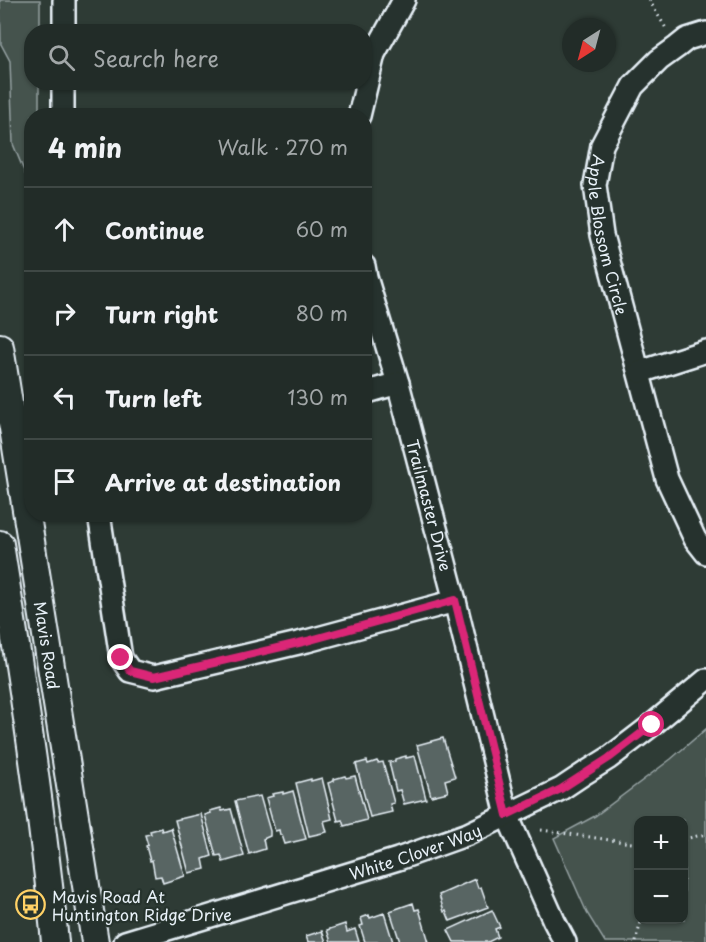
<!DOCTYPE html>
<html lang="en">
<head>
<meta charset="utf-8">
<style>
	body { margin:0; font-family:"Playpen Sans",sans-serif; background:#2a3430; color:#f1f3f6 }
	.controls { position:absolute; right:18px; bottom:18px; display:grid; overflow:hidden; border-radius:12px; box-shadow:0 2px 4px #0004 }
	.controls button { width:54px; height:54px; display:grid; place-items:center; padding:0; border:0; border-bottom:2px solid #3f4845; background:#222c28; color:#f1f3f6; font:30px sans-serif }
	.compass { position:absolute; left:562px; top:18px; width:54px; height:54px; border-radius:50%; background:#222c28; box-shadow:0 2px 4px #0004; rotate:216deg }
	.stop { position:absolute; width:18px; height:18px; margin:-14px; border:4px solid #db2777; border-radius:50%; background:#fff }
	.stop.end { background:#db2777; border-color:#fff; box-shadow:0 2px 6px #0008 }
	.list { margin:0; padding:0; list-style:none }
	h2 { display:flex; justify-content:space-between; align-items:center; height:78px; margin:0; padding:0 24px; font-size:26px }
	h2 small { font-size:20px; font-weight:400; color:#a2a7a8 }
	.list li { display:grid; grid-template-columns:39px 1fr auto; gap:18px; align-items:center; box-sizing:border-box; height:84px; padding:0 24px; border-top:2px solid #3f4845 }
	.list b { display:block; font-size:22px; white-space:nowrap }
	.list em { font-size:20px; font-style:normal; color:#a2a7a8 }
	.icon { flex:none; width:33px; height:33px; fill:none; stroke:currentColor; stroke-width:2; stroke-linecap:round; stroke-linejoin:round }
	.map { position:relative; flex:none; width:706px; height:942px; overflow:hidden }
	.search { position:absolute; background:#222c28; box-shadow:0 2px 4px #0004; left:24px; top:24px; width:348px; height:66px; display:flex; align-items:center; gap:15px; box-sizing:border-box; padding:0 21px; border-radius:24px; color:#a2a7a8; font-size:22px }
	.panel { position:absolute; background:#222c28; box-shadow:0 2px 4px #0004; left:24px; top:108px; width:348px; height:414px; border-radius:24px }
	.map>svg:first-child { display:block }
</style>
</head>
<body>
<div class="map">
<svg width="706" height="942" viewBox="0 0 706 942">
	<rect width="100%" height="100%" fill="#2e3b35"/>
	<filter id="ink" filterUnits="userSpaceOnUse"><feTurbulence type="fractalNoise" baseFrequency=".0167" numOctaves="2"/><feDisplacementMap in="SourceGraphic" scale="12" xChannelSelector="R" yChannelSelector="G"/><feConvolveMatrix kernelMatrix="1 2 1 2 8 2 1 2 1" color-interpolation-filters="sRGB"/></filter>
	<g filter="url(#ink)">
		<path fill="#45524e" stroke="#96a2a3" stroke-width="1.5" fill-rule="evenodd" d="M0,0H40V31L32,32V82L39,83V115L32,116L31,188L13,144L10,61L1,44Z
			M706,729V942H605L587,913L554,838L595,816L671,759ZM638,820H684V920H638Z"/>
		<path fill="#596563" stroke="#e8f1f8" stroke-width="1.5" d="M443,738L455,777L445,780L448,792L431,796L417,745Z
			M406,756V758L415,756L426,799L404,804L400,790L396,791L389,762L395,761V759Z
			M367,761L368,764L377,761L378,763L383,762L394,803L390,804L392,812L370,817L356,764Z
			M345,776L346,778L355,776L367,820L344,826L342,820L338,821L328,783L334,781V779Z
			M322,778L332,819L324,821L327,832L309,836L296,783L311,779V781Z
			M293,791L306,839L285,844L282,835H280L279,830L275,831L266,798L273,796L272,794L283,792V794Z
			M260,796L270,831V836L263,839L265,849L249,854L235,801Z
			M221,808L222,811L231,809L244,856L223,862L221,855L216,856L205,815L211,813L210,811Z
			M201,814L212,856L203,859L205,869L189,873L175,820Z
			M161,828L162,831L171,828L185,876L163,883L161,876L155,877L152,860L150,861L146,846L148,845L145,835L151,834L150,831Z
			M475,879L478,888L481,887L488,907L450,921L446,911L444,912L439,895Z
			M413,903L415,910L419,909L429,942H400L390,911Z
			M492,910L500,927L495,929L498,937L488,942H454L448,930Z
			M384,913L393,942H365L360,926L363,925L361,918L369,915L370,918Z
			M345,924L347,932L355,929L359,942H331L327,930Z
			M322,931L326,942H308L306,936Z"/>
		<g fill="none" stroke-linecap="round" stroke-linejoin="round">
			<defs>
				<g id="minor">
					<path d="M64,32V0"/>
					<path id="s1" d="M706,33L687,39L677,47L659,60L633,86L602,145L595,185L602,235L667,479L695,539L706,553"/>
					<path d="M63,116V82"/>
					<path d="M359,116L374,54L404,0"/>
					<path id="s2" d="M364,266L366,277L398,383L455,601L507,815L554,921L565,942"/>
					<path d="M640,372L706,351"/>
					<path d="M364,393L398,383"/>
					<path d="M99,514L121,658L130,671L154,677L307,641L455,601"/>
					<path id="s3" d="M125,942L398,859L468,834L561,789L585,773L609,758L652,725L706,680"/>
				</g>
				<g id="major">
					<path id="s4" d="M0,347L95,942"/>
					<path d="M0,544C21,676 42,809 55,942"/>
				</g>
			</defs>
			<use href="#minor" stroke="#e8f1f8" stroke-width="26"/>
			<use href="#major" stroke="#e8f1f8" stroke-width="30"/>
			<path stroke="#e8f1f8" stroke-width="3" stroke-dasharray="1.5 4.5" stroke-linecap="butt" d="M649,0L667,30
				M541,830L638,844
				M684,839L706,834
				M636,942L641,920"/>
			<use href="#minor" stroke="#26332d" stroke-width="21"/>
			<use href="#major" stroke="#26332d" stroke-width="26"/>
		</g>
	</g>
	<g fill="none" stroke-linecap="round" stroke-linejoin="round" filter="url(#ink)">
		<path stroke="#db2777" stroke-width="8" d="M121,658L130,671L154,677L307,641L455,600L507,815L561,789L609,758L652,725"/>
	</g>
	<defs>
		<symbol id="bus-ring" viewBox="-11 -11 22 22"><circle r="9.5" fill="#26332d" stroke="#ffd166" stroke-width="1.5"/><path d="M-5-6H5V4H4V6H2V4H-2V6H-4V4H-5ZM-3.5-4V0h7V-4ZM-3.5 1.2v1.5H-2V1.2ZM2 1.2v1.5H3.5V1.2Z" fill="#ffd166"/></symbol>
	</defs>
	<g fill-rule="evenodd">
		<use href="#bus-ring" x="14" y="888" width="33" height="33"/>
	</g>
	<g text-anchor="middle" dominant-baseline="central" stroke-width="4.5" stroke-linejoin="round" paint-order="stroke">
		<g font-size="16" fill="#e8f1f8" stroke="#26332d">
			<text stroke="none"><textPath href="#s1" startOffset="250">Apple Blossom Circle</textPath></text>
			<text stroke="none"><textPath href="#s2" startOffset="248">Trailmaster Drive</textPath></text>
			<text stroke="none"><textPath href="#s4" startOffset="302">Mavis Road</textPath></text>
			<text stroke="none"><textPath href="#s3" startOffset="304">White Clover Way</textPath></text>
		</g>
		<g font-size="16" fill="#e8f1f8" stroke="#26332d" text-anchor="start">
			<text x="52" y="896">Mavis Road At<tspan x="52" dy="18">Huntington Ridge Drive</tspan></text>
		</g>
	</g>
</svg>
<div class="controls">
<button>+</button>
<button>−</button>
</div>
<svg class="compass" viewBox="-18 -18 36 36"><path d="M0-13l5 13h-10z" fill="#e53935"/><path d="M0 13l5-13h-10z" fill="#a2a7a8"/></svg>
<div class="stop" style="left:652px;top:725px"></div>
<div class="stop end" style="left:121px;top:658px"></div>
<div class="search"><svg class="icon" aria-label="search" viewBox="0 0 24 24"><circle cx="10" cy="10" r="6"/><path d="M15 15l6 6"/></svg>Search here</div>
<section class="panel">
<h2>4 min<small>Walk · 270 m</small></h2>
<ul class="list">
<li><svg class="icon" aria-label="ahead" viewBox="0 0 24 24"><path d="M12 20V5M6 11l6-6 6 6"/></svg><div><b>Continue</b></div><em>60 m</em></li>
<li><svg class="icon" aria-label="right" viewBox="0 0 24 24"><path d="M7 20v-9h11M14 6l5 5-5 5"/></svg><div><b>Turn right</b></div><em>80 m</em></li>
<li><svg class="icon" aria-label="left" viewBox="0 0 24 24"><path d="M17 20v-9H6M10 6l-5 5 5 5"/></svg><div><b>Turn left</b></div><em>130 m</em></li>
<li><svg class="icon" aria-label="arrive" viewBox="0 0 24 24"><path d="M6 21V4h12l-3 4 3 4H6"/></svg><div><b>Arrive at destination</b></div></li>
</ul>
</section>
</div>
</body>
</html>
